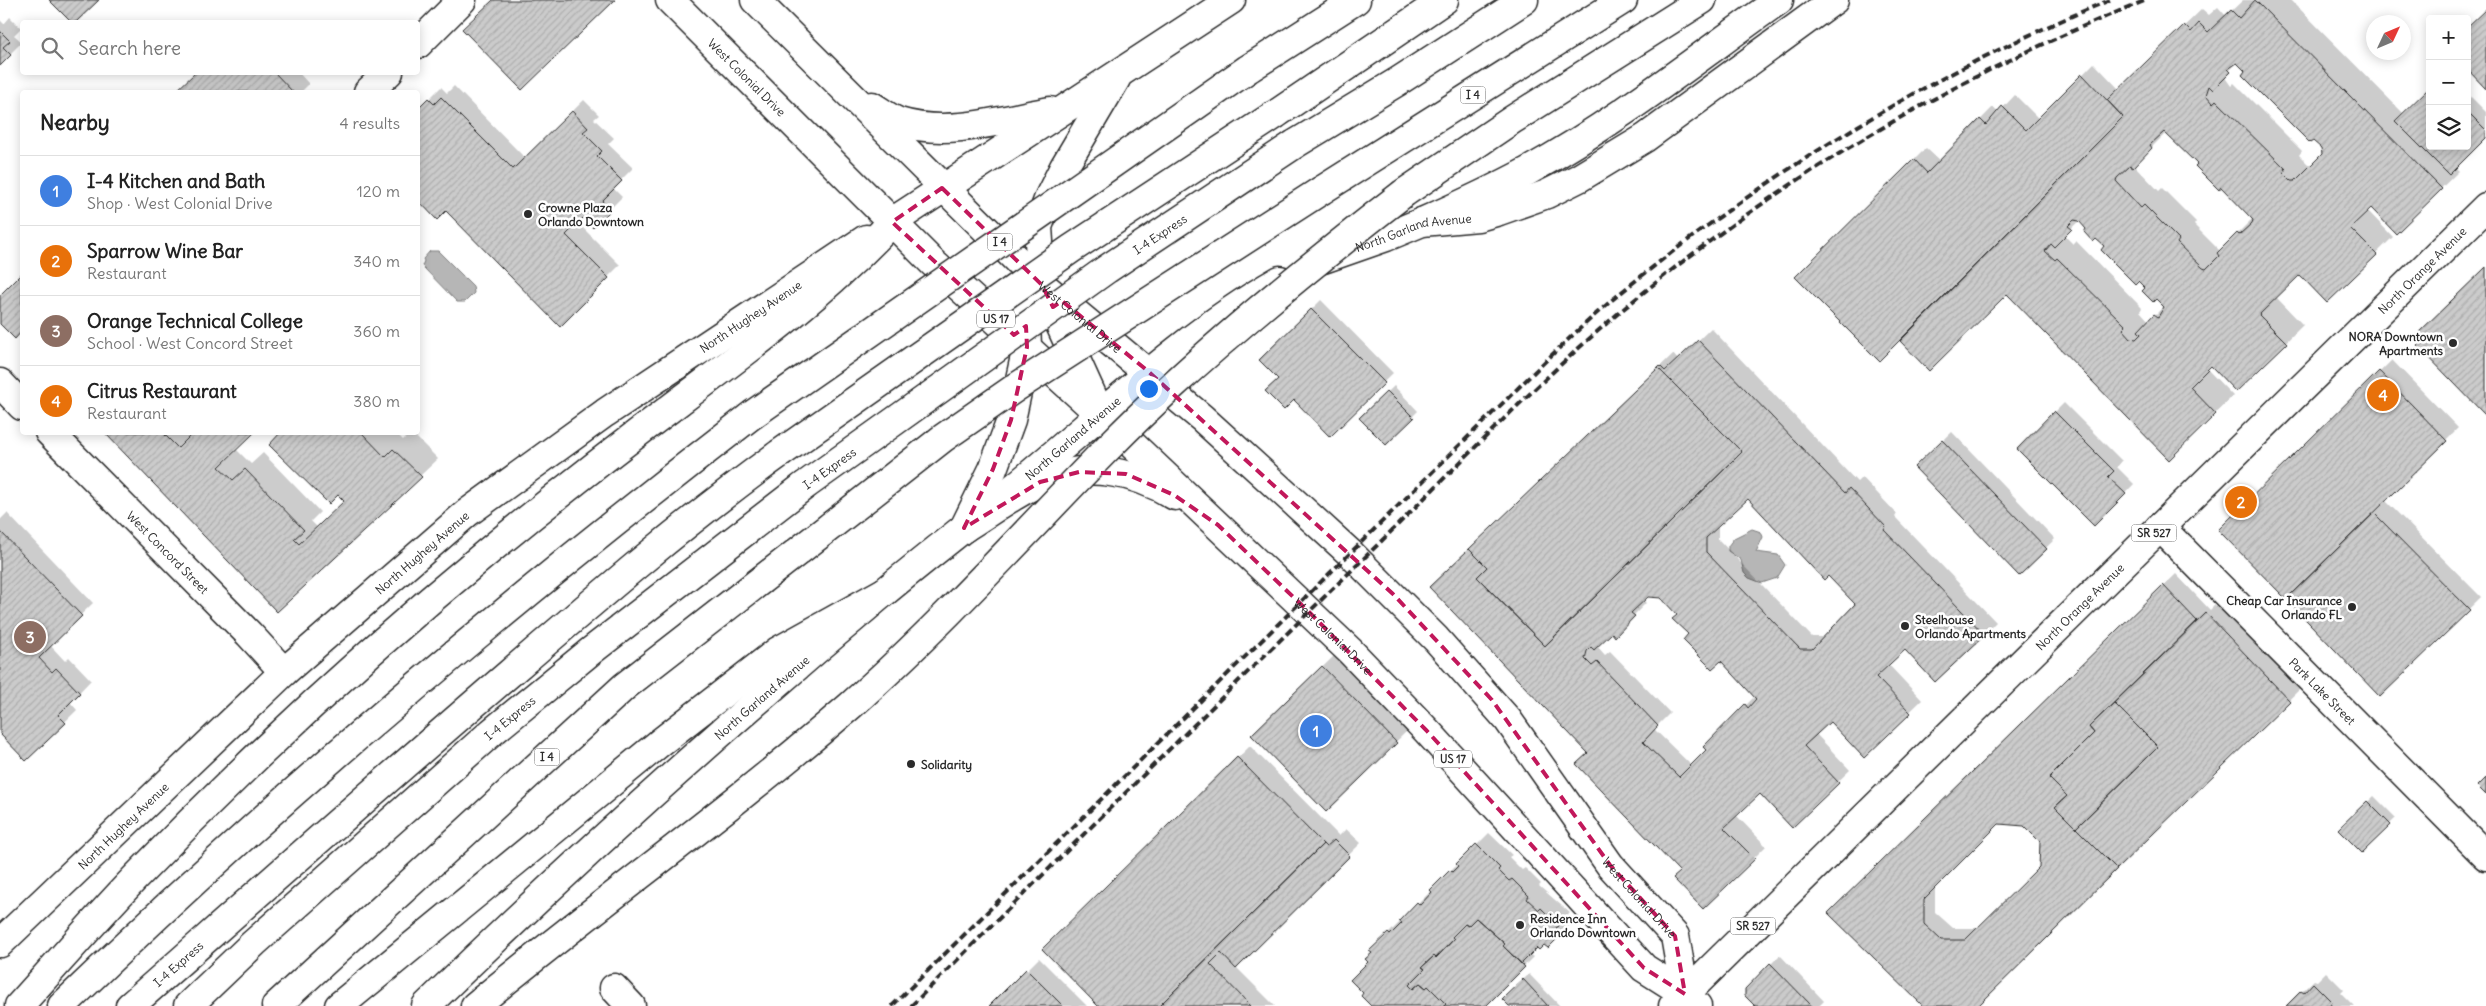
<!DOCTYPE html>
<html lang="en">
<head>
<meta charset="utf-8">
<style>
	body { margin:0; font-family:Delius,sans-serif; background:#f2f2f2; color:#222 }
	.controls { position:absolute; right:15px; top:15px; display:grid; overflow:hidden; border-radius:5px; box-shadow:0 2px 12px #0003 }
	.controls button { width:45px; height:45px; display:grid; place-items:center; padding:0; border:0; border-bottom:1px solid #e0e0e0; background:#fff; color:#222; font:25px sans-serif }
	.compass { position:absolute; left:2366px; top:15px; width:45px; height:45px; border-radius:50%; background:#fff; box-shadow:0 2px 12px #0003; rotate:46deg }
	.you { position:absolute; left:1148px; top:388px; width:18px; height:18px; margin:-12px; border:4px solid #fff; border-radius:50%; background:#1a73e8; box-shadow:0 0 0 8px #1a73e833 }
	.badge { display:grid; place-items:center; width:32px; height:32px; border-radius:50%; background:#b45309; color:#fff; font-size:16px; font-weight:700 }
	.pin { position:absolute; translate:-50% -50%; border:2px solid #fff; box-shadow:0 1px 5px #0006 }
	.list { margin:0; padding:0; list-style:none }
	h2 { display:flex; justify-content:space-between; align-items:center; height:65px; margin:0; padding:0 20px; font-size:21px }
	h2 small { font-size:16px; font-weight:400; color:#767676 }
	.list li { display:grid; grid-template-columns:32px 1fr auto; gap:15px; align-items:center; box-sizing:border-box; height:70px; padding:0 20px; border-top:1px solid #e0e0e0 }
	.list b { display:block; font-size:19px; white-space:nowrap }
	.list p { margin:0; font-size:16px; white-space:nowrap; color:#767676 }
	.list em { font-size:16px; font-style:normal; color:#767676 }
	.icon { flex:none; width:28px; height:28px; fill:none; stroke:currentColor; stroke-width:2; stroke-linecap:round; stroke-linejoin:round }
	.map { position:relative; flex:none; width:2486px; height:1006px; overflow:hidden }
	.search { position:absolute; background:#fff; box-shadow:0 2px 12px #0003; left:20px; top:20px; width:400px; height:55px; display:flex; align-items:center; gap:12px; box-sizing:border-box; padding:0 18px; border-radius:5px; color:#767676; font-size:19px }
	.panel { position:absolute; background:#fff; box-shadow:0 2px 12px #0003; left:20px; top:90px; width:400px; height:345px; border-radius:5px }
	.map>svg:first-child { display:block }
</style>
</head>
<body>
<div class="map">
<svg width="2486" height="1006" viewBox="0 0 2486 1006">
	<defs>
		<pattern id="building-hatch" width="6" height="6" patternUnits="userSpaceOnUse" patternTransform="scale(1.25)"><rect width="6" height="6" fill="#cbcbcb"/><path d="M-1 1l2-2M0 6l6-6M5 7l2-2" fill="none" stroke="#aeaeae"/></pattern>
	</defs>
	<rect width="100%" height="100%" fill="#fff"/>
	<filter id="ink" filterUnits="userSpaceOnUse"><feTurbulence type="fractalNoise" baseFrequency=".02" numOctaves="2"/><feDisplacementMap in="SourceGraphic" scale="10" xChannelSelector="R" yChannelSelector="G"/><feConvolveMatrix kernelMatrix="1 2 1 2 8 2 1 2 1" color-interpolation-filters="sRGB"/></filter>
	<g filter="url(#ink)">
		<path fill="#b6b6b6" stroke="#7e7e7e" d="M430,251H438L473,286L474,293L465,302H457L422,266L424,261L423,259Z
			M1752,529L1761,532L1763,537L1756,552L1778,555L1785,565L1777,578L1762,583L1749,578L1744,573L1741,560L1728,551V546L1734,538Z"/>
		<path fill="#0003" fill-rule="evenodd" d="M2243,0H2291L2404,114L2430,146H2467V93L2486,112V137L2455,167L2459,171L2396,232L2371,207L2367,210L2393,237L2327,302L2300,273L2276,297L2303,325L2236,391L2211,364L2206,368L2233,396L2169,458L2007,292L1929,369L1900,339L1797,277L1926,148L1940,161L1993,107L1998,113L2015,95L2039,119L2094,63L2119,89L2202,9L2209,15L2218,7L2226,16ZM2238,62L2323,148V154L2314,164H2308L2299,155L2302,151L2234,83L2231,86L2224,76ZM2166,133L2253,218L2220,251L2194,225L2196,222L2162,188L2159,191L2134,165ZM2080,220L2164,306L2149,321L2140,311L2142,308L2076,241L2073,244L2064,235Z
			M10,17L21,28L14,35L22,42L0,64V20L4,24Z
			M197,72H298L309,84L301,92H176Z
			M454,86L525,158L584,100L599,115L594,119L614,138L608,144L633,168L613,188L622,197L593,226L583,217L577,222L620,265L560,325L446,210L437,218L418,199V110L441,87L447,93Z
			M22,275V329L15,337L0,322V297Z
			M1321,300L1393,373L1330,435L1261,360Z
			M1711,328L1857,482L1862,477L1897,514L1895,517L1996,622L1984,634L1905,648L1888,664L1922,700L1864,756L1830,720L1816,734L1850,770L1792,826L1760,792L1736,815L1766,846L1754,858L1681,872L1589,753L1443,575L1673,354L1678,360ZM1748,497L1857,604L1825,637H1812L1718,539V525ZM1647,595L1661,597L1678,615L1690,634L1721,659L1755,696L1705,747L1708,750L1692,766L1654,729L1670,713L1610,651L1605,655L1597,646L1612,632L1634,615L1646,603L1643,600Z
			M2392,360L2458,428L2385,500L2481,597L2380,696L2219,530Z
			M1394,386L1418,411L1386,443L1361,418Z
			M2064,403L2122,461L2117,467L2134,484L2094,525L2018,449Z
			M105,432H253L236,449L251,464L263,453L320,512L311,521L317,527L345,501L282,432H395L403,440L411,432L438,459L277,610Z
			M1952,432L2055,539L2019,574L1916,467Z
			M7,513L93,603L50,645L65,661L69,657L91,680L70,702L77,710L26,760L0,733V520Z
			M2176,574L2210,610L2218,602L2301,688L1976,1006H1925L1830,913ZM1998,823L2024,825L2041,841L2040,867L1979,928H1953L1935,912V886Z
			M1335,655L1408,730L1326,810L1253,735Z
			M1250,746L1339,836L1346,829L1361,843L1236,967L1275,1006H1100L1044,949Z
			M2374,796L2396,818L2362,851L2340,829Z
			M1489,833L1512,855L1509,857L1522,870L1525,868L1541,884L1539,886L1570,913L1568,915L1574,921L1548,947L1544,943L1537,946L1529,954L1533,957L1484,1006H1372L1365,993L1373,953L1371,951Z
			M1780,955L1824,1001L1819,1006H1757L1746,989Z
			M1039,958L1087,1006H991Z
			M2326,972L2344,990L2341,993L2354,1006H2287L2314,980L2317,981Z
			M1529,974L1560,1006H1511L1504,999Z"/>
		<path fill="url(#building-hatch)" stroke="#2b2b2b" fill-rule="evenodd" d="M49,0H99L76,22H71Z
			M493,0H615L522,90L462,29Z
			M2255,0L2442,189L2396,234L2371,208L2350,228L2377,255L2327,303L2300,275L2259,315L2287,343L2236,392L2211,366L2190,387L2216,414L2169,460L2007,294L1929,371L1900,341L2123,117L2107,100L2184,25L2191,32L2199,23L2208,32L2231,10L2239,18ZM2237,63L2245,71L2242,75L2310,143L2313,141L2321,148L2322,154L2295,181H2291L2283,173L2286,169L2216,100L2213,103L2206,95L2209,86L2213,90L2231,72L2228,69ZM2164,132L2197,164L2195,166L2219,190L2221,187L2253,220L2252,223L2239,235L2237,233L2217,253L2219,256L2206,269L2203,268L2177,243L2179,240L2144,205L2141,208L2116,181L2117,178L2130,166L2133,168L2152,148L2150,145ZM2074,220L2079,221L2086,229L2084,232L2093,242L2096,239L2104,246L2101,250L2135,284L2138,281L2145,288L2142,291L2153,302L2156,299L2164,307L2158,317L2154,314L2138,331L2141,334L2136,339L2131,338L2123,329L2126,326L2057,258L2055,260L2045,251L2051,244L2054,247L2072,229L2068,226Z
			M2486,9V89L2467,69V27Z
			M0,31L10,41L3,47L11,55L0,66Z
			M196,72H274L293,92H175Z
			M2082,74L2123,117L1879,361L1795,277L1914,159L1927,173L1980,119L1986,125L2002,106L2026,130Z
			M2430,87V146H2467V111L2486,130V138L2449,175L2395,121Z
			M441,97L513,169L572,111L588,128L583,132L602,151L597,156L622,181L602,201L611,210L593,228L583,218L566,235L609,278L560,327L446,211L437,220L418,200V108L428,98L434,104Z
			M2486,267V416L2417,345L2423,340L2417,334Z
			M22,273V331L15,339L0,324V295Z
			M1311,309L1385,383L1330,437L1294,400L1284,410L1265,391L1278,379L1259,360Z
			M1698,340L1845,493L1849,488L1886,527L1884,530L1985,635L1935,682L1905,650L1876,677L1911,713L1864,758L1830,722L1804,746L1839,783L1792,828L1760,794L1724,828L1755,859L1703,909L1673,878L1680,872L1576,764L1588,753L1429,587L1469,549L1487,567L1477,577L1545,646L1742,452L1658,368L1660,366L1665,371ZM1748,499L1824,580L1828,576L1855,604L1812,649H1800L1706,552V538ZM1648,597L1661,598L1677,615L1672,619L1688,634L1683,640L1712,669L1721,661L1756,699L1748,708L1745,704L1703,747L1706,750L1679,777L1643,742L1658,726L1597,662L1592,666L1585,659L1587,651L1591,647L1594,650L1612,633L1615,637L1635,616L1631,613Z
			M1658,368L1742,452L1545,646L1477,577L1487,567L1469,549Z
			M2379,371L2447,441L2286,599L2218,530Z
			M1387,391L1414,418L1386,445L1359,418Z
			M2054,411L2114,471L2108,477L2126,494L2094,526L2017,449Z
			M104,432H168L165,435L178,448L194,432H255L219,467L233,480L245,469L304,530L294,539L299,544L344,501L338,495L329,504L269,445L281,432H361L385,457L393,449L422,477L277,612Z
			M1942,440L2047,549L2019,576L1914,467Z
			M2374,513L2470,610L2380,697L2286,599Z
			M0,531L82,616L39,658L52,672L56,668L80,693L58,715L66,723L26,761L0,734Z
			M2163,585L2197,621L2089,727L2094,733L2049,778L2067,796L2055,807L2117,869L1978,1006H1923L1828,913ZM1999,824L2024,826L2040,842L2039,867L1965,940H1941L1924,924V899Z
			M2206,613L2290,701L2117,869L2076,828L2158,747L2114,703Z
			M1322,666L1397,743L1326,812L1251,735Z
			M2114,703L2158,747L2076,828L2055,807L2067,796L2049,778L2094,733L2089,727Z
			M1237,757L1323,844L1159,1006H1098L1042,949Z
			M2486,777V795L2477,786Z
			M2367,801L2391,825L2362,853L2338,829Z
			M1334,840L1350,856L1236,969L1221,953L1210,964L1251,1006H1159L1323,844L1326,847Z
			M1476,844L1500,868L1498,870L1509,881L1512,879L1529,896L1527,899L1539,910L1541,908L1559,926L1556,928L1562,934L1548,948L1544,945L1539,950L1537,948L1521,964L1503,946L1505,944L1476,918L1468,926L1465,924L1452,937L1454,939L1436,958L1434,956L1422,967L1425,969L1409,985L1413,989L1420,983L1426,988L1428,986L1446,1004L1444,1006H1371L1361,996L1363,993L1350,980L1368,962L1365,959L1372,953L1369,951L1388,933L1390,935L1402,923L1399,921L1417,902L1420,905L1432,892L1430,890L1450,870L1452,872L1458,866L1456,864Z
			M1476,918L1505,944L1503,946L1525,967L1486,1006H1444L1446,1004L1428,986L1426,988L1420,983L1413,989L1409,985L1425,969L1422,967L1434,956L1436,958L1454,939L1452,937L1465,924L1468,926Z
			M1770,963L1812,1006H1755L1745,996V989Z
			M1026,969L1063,1006H989Z
			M1523,979L1548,1006H1509L1502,999Z
			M2313,983L2332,1002L2330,1006H2286L2301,991L2304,993Z"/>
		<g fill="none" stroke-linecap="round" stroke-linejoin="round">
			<defs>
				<g id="minor">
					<path d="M418,44L462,0"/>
					<path d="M368,92L389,72"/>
					<path id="s1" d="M1323,259L1386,237L1422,222L1478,217L1499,211L1547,194L1579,178L1645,138L1834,0"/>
					<path d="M0,383L22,406"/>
					<path id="s2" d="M49,432L249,634L284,672"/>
					<path id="s3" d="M2160,527L2486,856"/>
					<path id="s4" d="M0,943L284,672L467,513L605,413L866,239"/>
					<path d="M614,988L631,1006"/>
					<path id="s5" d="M426,1006C573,863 725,726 882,594C924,559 967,526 1010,491C1098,419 1180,337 1280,280"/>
				</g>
				<g id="major">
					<path id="s6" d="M1673,1006L2486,207"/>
				</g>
				<g id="highway">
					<path id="s7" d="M670,0L933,263L1101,415L1350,651L1427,731L1644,968L1685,994L1697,1006"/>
					<path id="s8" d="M755,0L1042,285L1202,418L1350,553L1436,639L1508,720L1610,865L1675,936L1685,994"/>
					<path d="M1248,69L1356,0"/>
					<path d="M872,106C880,111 890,119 899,122C947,137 1002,120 1050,111"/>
					<path d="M1276,114L1444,0"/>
					<path d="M1295,144L1397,82L1524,0"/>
					<path d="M1322,190L1623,0"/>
					<path d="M1404,193L1512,120L1702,0"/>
					<path d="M1422,222C1458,206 1493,190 1528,171C1617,122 1696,59 1779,0"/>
					<path d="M1096,404L1042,285L1038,227L1049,197L1064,167L1116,79"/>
					<path d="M964,528C989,513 1013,494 1040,482C1084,461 1135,471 1175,496"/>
					<path d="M964,528L993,469L1011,420L1027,347L1024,267"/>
					<path d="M19,1006C57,964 94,921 134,879C246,763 365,653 490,550C552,499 616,449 680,401C755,345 829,290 892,222L1231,0"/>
					<path d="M62,1006C280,795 512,600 752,415"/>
					<path id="s9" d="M130,1006C257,894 383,782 510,673C598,597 686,521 779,454"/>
					<path id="s10" d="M188,1006L254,943L492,732L591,651L804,486"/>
					<path d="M276,1006L625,686L832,525"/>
					<path d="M339,1006L662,741L778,651L884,592"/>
					<path d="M475,1006C598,904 729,811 850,706C918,646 981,580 1044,514"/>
				</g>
			</defs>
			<use href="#minor" stroke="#2b2b2b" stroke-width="31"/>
			<use href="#major" stroke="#2b2b2b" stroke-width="31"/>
			<use href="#highway" stroke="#2b2b2b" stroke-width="31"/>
			<use href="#minor" stroke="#fff" stroke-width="28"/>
			<use href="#major" stroke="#fff" stroke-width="28"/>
			<use href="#highway" stroke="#fff" stroke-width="28"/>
			<path stroke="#2b2b2b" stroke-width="4" stroke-dasharray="8 4" stroke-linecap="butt" d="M892,1006C1038,862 1184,717 1330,573C1389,515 1448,456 1507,399C1541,365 1576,331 1612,300C1763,175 1929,74 2110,0
				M911,1006C1058,860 1205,713 1353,569C1442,482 1527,391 1621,311C1779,179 1956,75 2147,0"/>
			<defs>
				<g id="highway-bridge">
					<path d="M752,415L1248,69"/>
					<path d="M779,454L1071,249L1276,114"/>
					<path id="s11" d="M804,486L1107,269L1295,144"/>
					<path d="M1044,514C1086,470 1128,426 1173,385C1247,317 1325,254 1404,193"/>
					<path d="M832,525L943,438L1015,388L1322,190"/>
				</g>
			</defs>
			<use href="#highway-bridge" stroke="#2b2b2b" stroke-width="31" stroke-linecap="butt"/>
			<use href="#highway-bridge" stroke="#fff" stroke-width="28"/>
		</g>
	</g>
	<path fill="none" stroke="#c2185b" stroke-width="4" stroke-dasharray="10 6" stroke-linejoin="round" d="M942,188L1042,285L1053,307L1062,301L1149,372L1393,594L1492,700L1610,865L1675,936L1685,994L1644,968L1427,731L1309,612L1218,525L1174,495L1126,474L1079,472L1040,482L964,528L993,469L1011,420L1027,347L1026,326L1014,335L892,222Z"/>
	<g fill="#2b2b2b" stroke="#fff" stroke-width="2">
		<circle cx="528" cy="214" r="5"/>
		<circle cx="2453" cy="343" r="5"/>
		<circle cx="2352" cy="607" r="5"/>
		<circle cx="1905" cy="626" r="5"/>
		<circle cx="911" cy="764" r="5"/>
		<circle cx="1520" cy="925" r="5"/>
	</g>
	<g text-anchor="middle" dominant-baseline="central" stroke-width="5" stroke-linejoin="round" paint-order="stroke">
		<g fill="#fff" stroke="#6b6b6b" stroke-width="1">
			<rect x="1460.5" y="86.5" width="25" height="17" rx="4"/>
			<rect x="987.5" y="233.5" width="25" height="17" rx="4"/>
			<rect x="977" y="310.5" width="38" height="17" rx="4"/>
			<rect x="2131.5" y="524.5" width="45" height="17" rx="4"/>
			<rect x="534.5" y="748.5" width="25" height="17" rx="4"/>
			<rect x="1434" y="750.5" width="38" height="17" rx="4"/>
			<rect x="1730.5" y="917.5" width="45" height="17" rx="4"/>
		</g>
		<g font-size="11" font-weight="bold" fill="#2b2b2b">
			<text x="1473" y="95">I 4</text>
			<text x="1000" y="242">I 4</text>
			<text x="996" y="319">US 17</text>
			<text x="2154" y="533">SR 527</text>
			<text x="547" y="757">I 4</text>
			<text x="1453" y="759">US 17</text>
			<text x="1753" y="926">SR 527</text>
		</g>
		<g font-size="12" fill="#2b2b2b" stroke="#fff">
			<text stroke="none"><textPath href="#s7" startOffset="109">West Colonial Drive</textPath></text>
			<text stroke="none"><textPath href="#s1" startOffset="95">North Garland Avenue</textPath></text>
			<text stroke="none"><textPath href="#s11" startOffset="436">I-4 Express</textPath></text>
			<text stroke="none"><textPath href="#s6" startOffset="1050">North Orange Avenue</textPath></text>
			<text stroke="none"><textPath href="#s4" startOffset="980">North Hughey Avenue</textPath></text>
			<text stroke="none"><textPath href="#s8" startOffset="454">West Colonial Drive</textPath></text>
			<text stroke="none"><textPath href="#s5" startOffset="861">North Garland Avenue</textPath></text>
			<text stroke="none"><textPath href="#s11" startOffset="31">I-4 Express</textPath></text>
			<text stroke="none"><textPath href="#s2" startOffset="169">West Concord Street</textPath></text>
			<text stroke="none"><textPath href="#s4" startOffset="575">North Hughey Avenue</textPath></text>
			<text stroke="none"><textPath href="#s6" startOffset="570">North Orange Avenue</textPath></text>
			<text stroke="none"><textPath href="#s7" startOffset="919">West Colonial Drive</textPath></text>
			<text stroke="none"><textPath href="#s3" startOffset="231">Park Lake Street</textPath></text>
			<text stroke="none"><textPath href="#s5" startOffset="456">North Garland Avenue</textPath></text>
			<text stroke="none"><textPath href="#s10" startOffset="432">I-4 Express</textPath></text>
			<text stroke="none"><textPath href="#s4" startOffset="170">North Hughey Avenue</textPath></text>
			<text stroke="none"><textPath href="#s8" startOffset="1264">West Colonial Drive</textPath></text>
			<text stroke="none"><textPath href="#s9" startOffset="64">I-4 Express</textPath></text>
		</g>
		<g font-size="12" font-weight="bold" fill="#2b2b2b" stroke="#fff" text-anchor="start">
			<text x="538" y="207">Crowne Plaza<tspan x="538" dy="14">Orlando Downtown</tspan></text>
			<text x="2443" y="336" text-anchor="end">NORA Downtown<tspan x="2443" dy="14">Apartments</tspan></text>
			<text x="2342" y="600" text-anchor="end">Cheap Car Insurance<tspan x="2342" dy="14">Orlando FL</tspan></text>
			<text x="1915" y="619">Steelhouse<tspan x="1915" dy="14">Orlando Apartments</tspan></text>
			<text x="921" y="764">Solidarity</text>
			<text x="1530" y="918">Residence Inn<tspan x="1530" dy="14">Orlando Downtown</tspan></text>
		</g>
	</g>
</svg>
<div class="controls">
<button>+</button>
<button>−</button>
<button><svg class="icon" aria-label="layers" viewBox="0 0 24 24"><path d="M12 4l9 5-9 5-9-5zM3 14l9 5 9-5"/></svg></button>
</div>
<svg class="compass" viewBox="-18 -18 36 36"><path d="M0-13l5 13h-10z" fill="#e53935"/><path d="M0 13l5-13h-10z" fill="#767676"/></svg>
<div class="you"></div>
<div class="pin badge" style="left:1316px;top:731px;background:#3f7fe0">1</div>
<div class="pin badge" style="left:2241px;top:502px;background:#e8710a">2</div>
<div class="pin badge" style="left:30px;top:637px;background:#8d6e63">3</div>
<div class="pin badge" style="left:2383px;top:395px;background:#e8710a">4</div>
<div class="search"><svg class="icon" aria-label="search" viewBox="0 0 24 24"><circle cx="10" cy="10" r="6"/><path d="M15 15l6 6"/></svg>Search here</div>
<section class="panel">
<h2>Nearby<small>4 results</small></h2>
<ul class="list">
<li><span class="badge" style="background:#3f7fe0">1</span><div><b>I-4 Kitchen and Bath</b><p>Shop · West Colonial Drive</p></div><em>120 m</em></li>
<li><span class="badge" style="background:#e8710a">2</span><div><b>Sparrow Wine Bar</b><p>Restaurant</p></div><em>340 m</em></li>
<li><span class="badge" style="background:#8d6e63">3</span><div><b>Orange Technical College</b><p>School · West Concord Street</p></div><em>360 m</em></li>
<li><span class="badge" style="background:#e8710a">4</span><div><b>Citrus Restaurant</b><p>Restaurant</p></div><em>380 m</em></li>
</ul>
</section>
</div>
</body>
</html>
